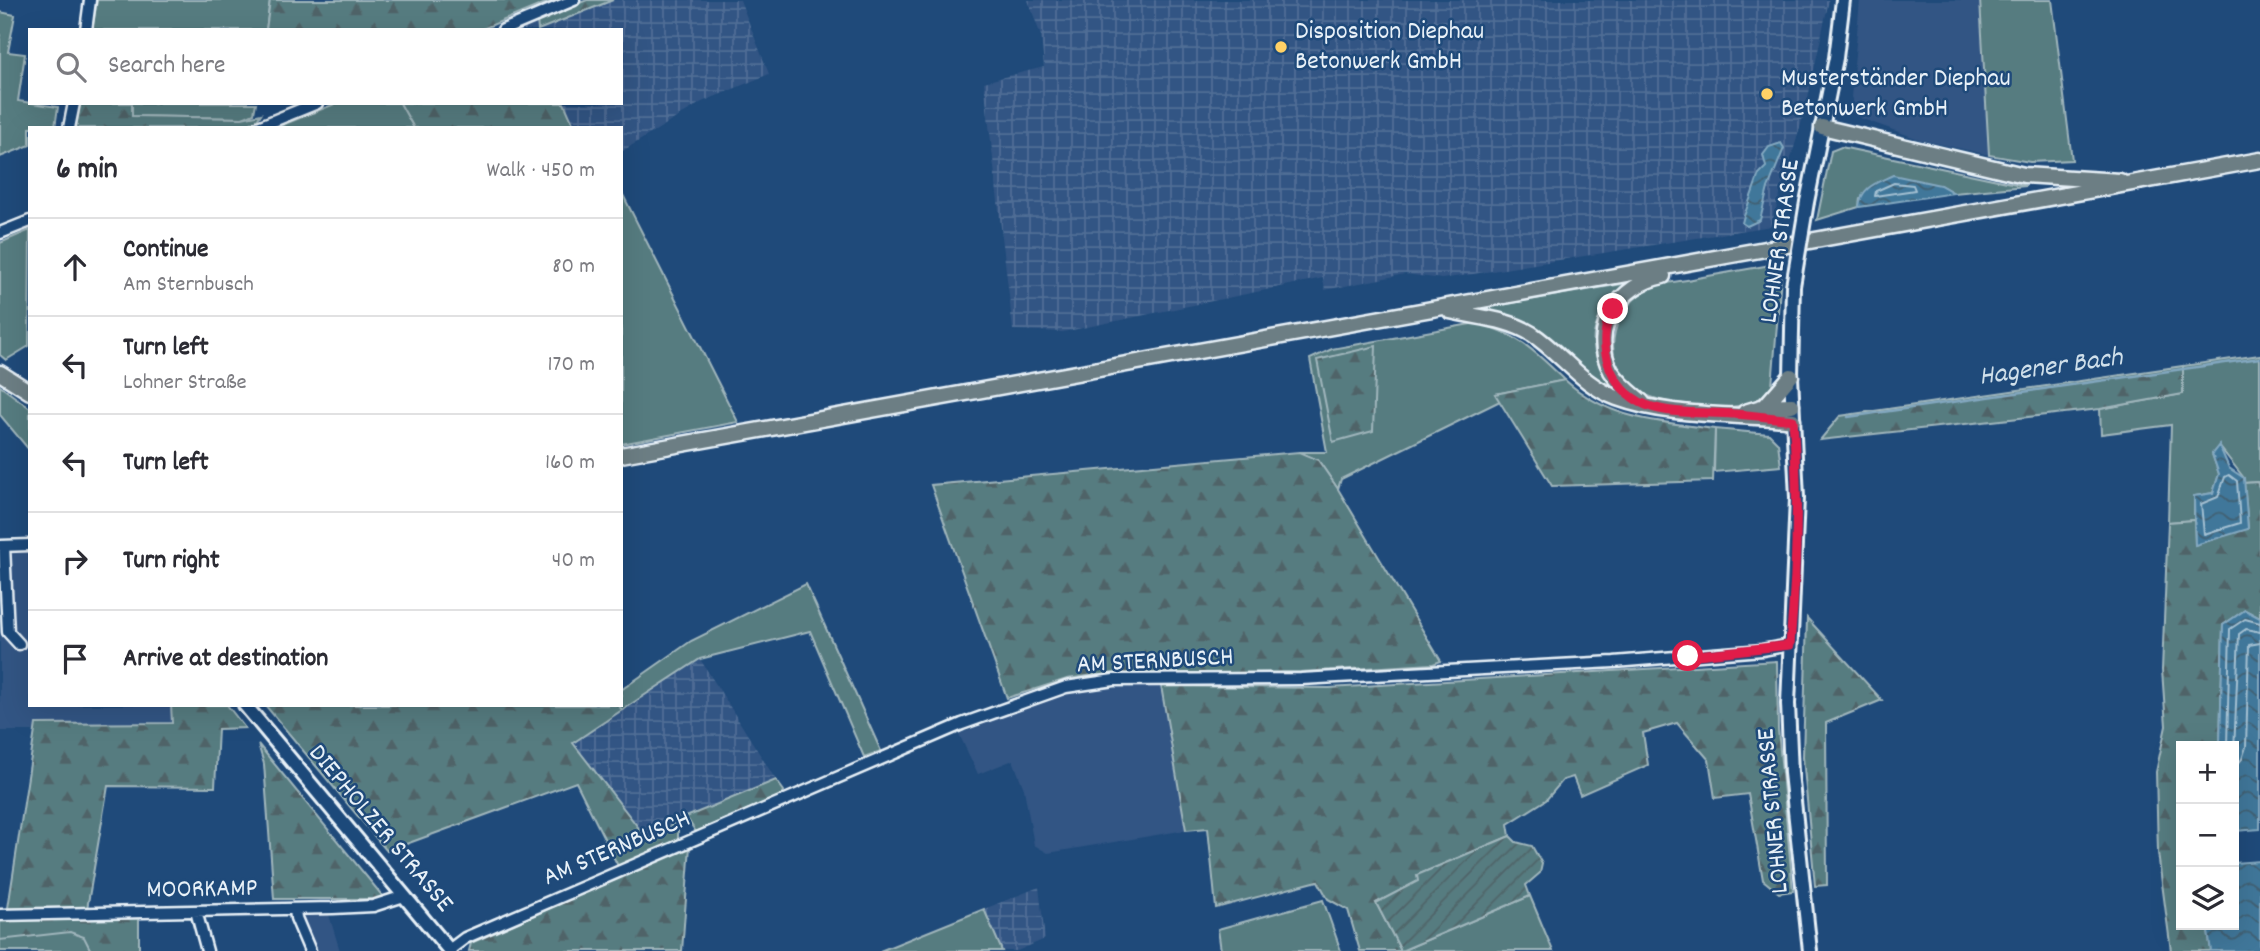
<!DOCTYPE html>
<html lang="en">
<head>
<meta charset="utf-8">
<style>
	body { margin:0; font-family:Dekko,sans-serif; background:#f2f2f3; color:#2b2b33 }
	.controls { position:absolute; right:21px; bottom:21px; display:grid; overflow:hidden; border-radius:0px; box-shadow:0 7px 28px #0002 }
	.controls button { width:63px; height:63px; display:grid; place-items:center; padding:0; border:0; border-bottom:2px solid #e1e1e2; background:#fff; color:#2b2b33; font:35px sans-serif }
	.stop { position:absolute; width:21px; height:21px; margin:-16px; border:5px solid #e11d48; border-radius:50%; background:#fff }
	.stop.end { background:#e11d48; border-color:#fff; box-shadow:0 2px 7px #0008 }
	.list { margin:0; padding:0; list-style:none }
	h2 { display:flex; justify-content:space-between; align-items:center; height:91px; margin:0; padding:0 28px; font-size:30px }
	h2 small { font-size:23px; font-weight:400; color:#7c7c81 }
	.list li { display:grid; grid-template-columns:46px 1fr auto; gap:21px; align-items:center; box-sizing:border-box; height:98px; padding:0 28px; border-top:2px solid #e1e1e2 }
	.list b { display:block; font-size:26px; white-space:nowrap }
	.list p { margin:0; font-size:23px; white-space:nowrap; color:#7c7c81 }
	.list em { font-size:23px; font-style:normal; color:#7c7c81 }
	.icon { flex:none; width:38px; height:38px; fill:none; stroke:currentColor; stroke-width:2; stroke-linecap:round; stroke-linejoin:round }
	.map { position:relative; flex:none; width:2260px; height:951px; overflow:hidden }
	.search { position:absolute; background:#fff; box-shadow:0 7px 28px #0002; left:28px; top:28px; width:595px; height:77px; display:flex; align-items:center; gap:18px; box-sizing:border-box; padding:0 24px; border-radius:0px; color:#7c7c81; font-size:26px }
	.panel { position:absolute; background:#fff; box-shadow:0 7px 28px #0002; left:28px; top:126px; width:595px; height:581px; border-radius:0px }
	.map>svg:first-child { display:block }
</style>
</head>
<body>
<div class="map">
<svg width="2260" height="951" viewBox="0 0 2260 951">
	<defs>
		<pattern id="industrial-grid" width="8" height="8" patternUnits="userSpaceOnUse" patternTransform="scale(1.75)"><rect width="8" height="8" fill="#325584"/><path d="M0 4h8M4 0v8" fill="none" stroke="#506e96"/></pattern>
		<pattern id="forest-firs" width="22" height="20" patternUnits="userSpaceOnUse" patternTransform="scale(1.75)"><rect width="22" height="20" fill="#577b80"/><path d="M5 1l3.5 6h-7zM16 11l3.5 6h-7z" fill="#4f6468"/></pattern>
		<pattern id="garden-furrows" width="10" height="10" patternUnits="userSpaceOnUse" patternTransform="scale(1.75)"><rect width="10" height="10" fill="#577b80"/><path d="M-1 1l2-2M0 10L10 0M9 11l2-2" fill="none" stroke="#4f6468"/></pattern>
		<pattern id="water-waves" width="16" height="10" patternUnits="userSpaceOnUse" patternTransform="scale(1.75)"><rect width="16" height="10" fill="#3f779a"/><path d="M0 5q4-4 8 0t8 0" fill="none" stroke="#426072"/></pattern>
	</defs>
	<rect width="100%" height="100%" fill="#1f4a7a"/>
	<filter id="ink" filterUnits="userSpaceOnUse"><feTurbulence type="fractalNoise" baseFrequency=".0143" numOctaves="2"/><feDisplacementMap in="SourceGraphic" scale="14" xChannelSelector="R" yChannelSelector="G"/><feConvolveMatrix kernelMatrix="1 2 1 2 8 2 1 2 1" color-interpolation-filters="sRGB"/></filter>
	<g filter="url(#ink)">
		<path fill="#325584" d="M1860,0H1980L1989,155L1921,140L1860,118L1851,97Z
			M30,550V705H171L172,723L37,724L35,731H0V551Z
			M1161,686L1186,830L1048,853L1034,845L1024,789L1013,760L978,774L959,734L1044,701L1089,689Z
			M329,915L340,951H305L291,917Z"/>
		<path fill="url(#industrial-grid)" fill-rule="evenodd" d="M613,0H740L769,74L702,102L621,152V128H575L564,103H621V30H521L537,20Z
			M1028,0H1829L1806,107L1771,226L1442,279L1405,274L1325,290L1323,278L1063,332L1013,330L984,82L1044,67L1041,36ZM1781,143L1784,148L1768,188L1760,220L1743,218L1773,145Z
			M700,659L776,780L685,817L648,840L572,742Z
			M1039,887L1045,939L1017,951H1002L984,909Z"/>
		<path fill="#577b80" stroke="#a0b6bc" stroke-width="2" d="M97,0H270L266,30H92Z
			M1980,0H2052L2072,160L2030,162L1989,155Z
			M0,12L15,15L8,52L25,54L18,101L58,107L55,127L30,128V145L0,157Z
			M132,103H256L254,113L243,118L131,116Z
			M337,103H400L414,128H275Z
			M1841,147L2026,186L1954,193L1940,185L1860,198L1859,207L1817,220L1831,151Z
			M621,191L738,422L621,444Z
			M30,230L29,346L6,360L0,355V243Z
			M1782,263L1772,386C1766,393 1759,401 1751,403C1724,412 1659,406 1636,389C1595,360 1614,302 1655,286C1668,282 1684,281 1697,278C1726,273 1754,268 1782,263Z
			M1628,283C1587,324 1583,342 1614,392C1579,370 1552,335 1514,317C1503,312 1489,311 1477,309Z
			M1476,323C1517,333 1535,351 1565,380L1496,394L1500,401L1341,479L1338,489L1318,460L1299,452H1327L1310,359L1332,349Z
			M2260,355V482L2244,483V478L2219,446L2212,454L2219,474L2213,493L2194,496V520L2168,522L2171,425L2101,434L2100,409L2183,394V366Z
			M0,386L30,408V451L0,415Z
			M1715,429L1769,434L1778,443L1781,466L1714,472Z
			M806,584L881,751L864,757L810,631L700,659L622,710L618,705H621V690L691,641Z
			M1530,896L1553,951H1401Z
			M1323,900L1341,951H1221L1218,929Z
			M984,909L1002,951H880Z
			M98,918V951H0V920Z"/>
		<path fill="url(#forest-firs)" stroke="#a0b6bc" stroke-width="2" d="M270,0H553L480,30H266Z
			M587,0H613L538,30L537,20Z
			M80,103H132V116L242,118L261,114L255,123L243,128H76Z
			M400,103H564L575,128H414Z
			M1376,346L1373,431L1333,442L1317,360Z
			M2183,366V394L2100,409L1820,440L1840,416Z
			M1565,380C1610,421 1658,421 1715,429L1713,481L1552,486L1495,394Z
			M1299,452L1318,460L1338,489L1441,661L1433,664L1300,672L1094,675L1067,679L1007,698L931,485Z
			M2257,482L2260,490V618L2245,610L2223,625L2220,746H2181V925H2207L2211,951H2171L2158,853L2156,772L2166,726L2162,670L2168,522L2194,520L2195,545L2248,528L2244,483Z
			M1807,618L1882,700L1826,723L1827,885L1815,886L1803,757Z
			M1777,661L1778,729L1793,891L1779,893L1763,880L1748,794L1715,798L1709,760L1677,723L1643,733L1648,765L1580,795L1573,777L1563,780L1546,800L1508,824L1510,836L1417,875L1419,881L1376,903L1401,951H1360L1348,910L1328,899L1318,881L1216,908L1208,828L1186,830L1161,686L1329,688Z
			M171,705H227L245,728L218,729L215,787L108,786L87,909L8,908L36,724L172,723Z
			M265,705H618L622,710L573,743L648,840L678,821V840L618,866L576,782L387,851Z
			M258,744L385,899H274L264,764Z
			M776,780L784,791L782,795L696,832L686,817Z
			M690,846L682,951H469L471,943Z
			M139,918V951H91L84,937L70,932L0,940V920Z"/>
		<path fill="url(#garden-furrows)" stroke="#a0b6bc" stroke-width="2" d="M1510,836L1516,842L1532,846L1542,864L1540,873L1526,885L1530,896L1401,951L1376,903L1418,881L1417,875Z"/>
		<path fill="url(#water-waves)" stroke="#83a8c0" stroke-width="2" d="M1781,143L1784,148L1768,188L1760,220L1747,226L1742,223L1743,219L1759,174L1766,167L1763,155L1769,147Z
			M1893,175L1940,185L1954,193L1859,207C1861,187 1876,183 1893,175Z
			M2219,445L2229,468L2244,478L2248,529L2195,545L2194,496L2213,493L2219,474L2212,454Z
			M2245,610L2260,618V829L2235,831L2234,746H2220L2223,625Z
			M2260,861V951H2211L2207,925H2234V863Z"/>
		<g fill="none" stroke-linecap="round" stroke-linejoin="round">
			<path stroke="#a4c0d2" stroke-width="2" d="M1894,183L1913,185L1915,190L1875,196L1876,191Z
				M2229,475L2237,481L2240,523L2204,534L2201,504L2218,497L2225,477Z
				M2227,746L2230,629L2245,619L2260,623
				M2234,752L2239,634L2246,629L2260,632
				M2234,768L2242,759L2246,747L2249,645L2260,643"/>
			<path stroke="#83a8c0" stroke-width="2.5" d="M1848,417L2260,358"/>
			<defs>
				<path id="street" d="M86,30L90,0
					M503,30L574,0
					M69,128L74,103
					M256,128L317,103
					M0,233L30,221
					M1,546L30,545
					M4,546L8,632L19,644
					M295,909L296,918L310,951
					M196,911L207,951
					M0,915L333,908L373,906L404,896
					M449,950L465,938L962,724L1066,687L1114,680L1301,679L1614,662L1762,650L1790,645"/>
				<path id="secondary" d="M1807,202L1836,58L1843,0
					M1793,286L1791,376L1797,498L1788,704L1791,773L1810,951
					M245,705L450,951"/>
				<path id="primary" d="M1822,127L2024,175L2120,181
					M1450,311C1479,318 1506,318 1532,334C1562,354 1582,385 1617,398C1672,418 1736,413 1793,420
					M0,373L30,392
					M1642,402C1631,393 1619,384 1611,371C1588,329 1620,284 1663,276
					M1765,406L1791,376
					M1745,412L1765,406L1792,405
					M621,455L2260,160"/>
			</defs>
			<use href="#street" stroke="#e8f1f8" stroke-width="15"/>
			<use href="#secondary" stroke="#e8f1f8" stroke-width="18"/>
			<use href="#primary" stroke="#e8f1f8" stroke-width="19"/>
			<use href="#street" stroke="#1f4a7a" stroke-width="10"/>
			<use href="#secondary" stroke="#1f4a7a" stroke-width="12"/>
			<use href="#primary" stroke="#6c7e84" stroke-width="14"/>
			<defs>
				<path id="secondary-bridge" d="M1793,286L1807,202"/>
			</defs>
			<use href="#secondary-bridge" stroke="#e8f1f8" stroke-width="18" stroke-linecap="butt"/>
			<use href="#secondary-bridge" stroke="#1f4a7a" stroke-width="12"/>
		</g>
	</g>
	<g fill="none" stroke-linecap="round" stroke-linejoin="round" filter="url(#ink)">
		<path stroke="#e11d48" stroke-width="9" d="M1613,309C1594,342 1609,390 1646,405C1672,415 1705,412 1733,414C1753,415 1773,418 1793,420C1799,496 1797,569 1790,645L1688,656"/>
	</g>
	<g fill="#ffd166" stroke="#1f4a7a" stroke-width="2.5">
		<circle cx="1281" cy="47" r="7"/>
		<circle cx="1767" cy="94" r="7"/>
	</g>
	<g text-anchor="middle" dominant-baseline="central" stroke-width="5" stroke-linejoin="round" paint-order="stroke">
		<g font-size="26" fill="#e8f1f8" stroke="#1f4a7a" text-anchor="start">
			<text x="1295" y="32">Disposition Diephau<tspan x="1295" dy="30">Betonwerk GmbH</tspan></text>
			<text x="1781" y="79">Musterständer Diephau<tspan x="1781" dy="30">Betonwerk GmbH</tspan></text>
		</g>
		<g font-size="26" fill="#e8f1f8" stroke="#1f4a7a">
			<text transform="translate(1781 241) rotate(-82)">LOHNER STRASSE</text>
			<text transform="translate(1155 662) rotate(-3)">AM STERNBUSCH</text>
			<text transform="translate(1774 811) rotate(-95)">LOHNER STRASSE</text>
			<text transform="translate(380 829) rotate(50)">DIEPHOLZER STRASSE</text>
			<text transform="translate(617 849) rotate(-23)">AM STERNBUSCH</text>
			<text transform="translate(202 890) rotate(-1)">MOORKAMP</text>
		</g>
		<g font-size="28" font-style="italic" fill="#cfdfea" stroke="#1f4a7a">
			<text transform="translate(2051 369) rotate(-8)">Hagener Bach</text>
		</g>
	</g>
</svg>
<div class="controls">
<button>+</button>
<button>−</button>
<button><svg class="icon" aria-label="layers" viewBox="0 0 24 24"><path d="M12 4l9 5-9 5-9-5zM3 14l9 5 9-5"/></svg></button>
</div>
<div class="stop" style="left:1688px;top:656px"></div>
<div class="stop end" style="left:1613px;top:309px"></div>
<div class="search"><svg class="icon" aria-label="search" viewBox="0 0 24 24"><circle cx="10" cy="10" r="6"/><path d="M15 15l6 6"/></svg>Search here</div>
<section class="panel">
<h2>6 min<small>Walk · 450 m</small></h2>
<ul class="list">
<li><svg class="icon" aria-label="ahead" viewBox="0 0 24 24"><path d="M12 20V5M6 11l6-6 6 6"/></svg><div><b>Continue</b><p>Am Sternbusch</p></div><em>80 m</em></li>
<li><svg class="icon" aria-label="left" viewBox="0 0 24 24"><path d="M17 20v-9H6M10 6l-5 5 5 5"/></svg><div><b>Turn left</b><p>Lohner Straße</p></div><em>170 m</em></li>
<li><svg class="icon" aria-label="left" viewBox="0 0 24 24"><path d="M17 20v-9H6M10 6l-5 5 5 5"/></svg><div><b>Turn left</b></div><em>160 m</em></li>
<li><svg class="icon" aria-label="right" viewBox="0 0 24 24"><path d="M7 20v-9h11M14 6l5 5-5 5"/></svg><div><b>Turn right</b></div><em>40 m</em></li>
<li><svg class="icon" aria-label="arrive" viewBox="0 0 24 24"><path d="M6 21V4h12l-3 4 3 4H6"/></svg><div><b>Arrive at destination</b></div></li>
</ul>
</section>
</div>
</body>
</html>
